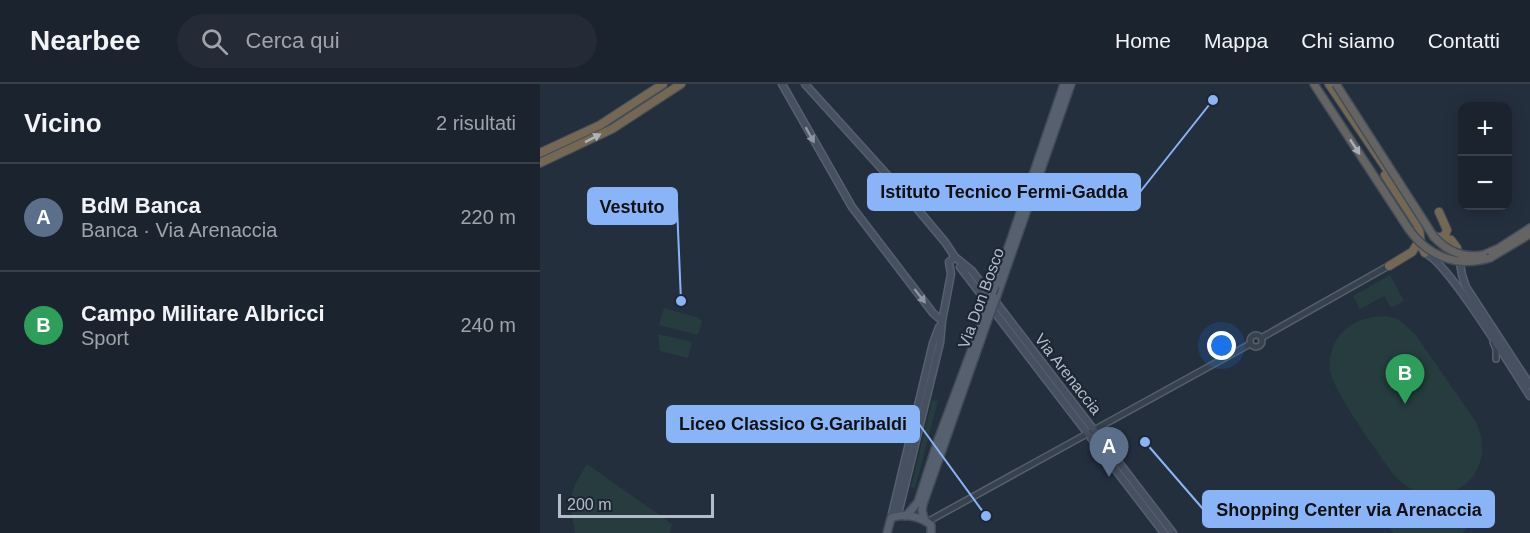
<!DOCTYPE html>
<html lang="it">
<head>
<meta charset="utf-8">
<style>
	body { margin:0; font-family:Arial,sans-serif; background:#242b36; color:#f1f3f6 }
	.controls { position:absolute; right:18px; top:18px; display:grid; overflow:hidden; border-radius:12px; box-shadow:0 3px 15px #0003 }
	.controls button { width:54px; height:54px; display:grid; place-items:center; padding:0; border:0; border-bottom:2px solid #39404a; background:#1b232e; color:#f1f3f6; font:30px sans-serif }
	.scale { position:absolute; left:18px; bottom:15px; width:156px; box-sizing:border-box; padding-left:6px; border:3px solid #b4bcc9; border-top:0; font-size:16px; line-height:21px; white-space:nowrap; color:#b4bcc9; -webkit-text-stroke:4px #1d2633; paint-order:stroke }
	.you { position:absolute; left:682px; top:262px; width:21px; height:21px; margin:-15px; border:4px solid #fff; border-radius:50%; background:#1a73e8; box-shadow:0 0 0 9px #1a73e833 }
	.badge { display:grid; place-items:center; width:39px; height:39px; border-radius:50%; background:#8ab4f8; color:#fff; font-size:20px; font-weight:700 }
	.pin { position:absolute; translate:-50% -50px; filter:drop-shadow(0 2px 3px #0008) }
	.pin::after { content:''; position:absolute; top:32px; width:21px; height:18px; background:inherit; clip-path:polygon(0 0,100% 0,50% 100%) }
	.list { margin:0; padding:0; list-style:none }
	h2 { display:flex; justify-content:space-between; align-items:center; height:78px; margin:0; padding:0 24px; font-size:26px }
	h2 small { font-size:20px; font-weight:400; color:#a0a4aa }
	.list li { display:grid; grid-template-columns:39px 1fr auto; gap:18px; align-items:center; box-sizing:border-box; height:108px; padding:0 24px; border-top:2px solid #39404a }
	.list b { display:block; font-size:22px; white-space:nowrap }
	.list p { margin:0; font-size:20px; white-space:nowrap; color:#a0a4aa }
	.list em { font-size:20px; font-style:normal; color:#a0a4aa }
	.icon { flex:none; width:33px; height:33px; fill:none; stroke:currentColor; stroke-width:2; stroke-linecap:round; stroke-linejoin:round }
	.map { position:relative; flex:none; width:990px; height:449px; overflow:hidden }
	header { display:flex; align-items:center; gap:36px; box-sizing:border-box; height:84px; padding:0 30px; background:#1b232e; border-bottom:2px solid #39404a }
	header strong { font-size:28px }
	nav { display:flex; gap:33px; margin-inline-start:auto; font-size:21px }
	.search { width:420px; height:54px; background:#242b36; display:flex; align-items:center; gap:15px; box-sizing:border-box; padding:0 21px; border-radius:33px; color:#a0a4aa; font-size:22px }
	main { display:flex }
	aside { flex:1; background:#1b232e }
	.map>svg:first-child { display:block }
</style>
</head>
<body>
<header>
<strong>Nearbee</strong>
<div class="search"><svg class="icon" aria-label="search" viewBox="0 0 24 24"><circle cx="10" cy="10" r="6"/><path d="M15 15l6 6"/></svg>Cerca qui</div>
<nav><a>Home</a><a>Mappa</a><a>Chi siamo</a><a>Contatti</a></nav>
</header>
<main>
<aside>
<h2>Vicino<small>2 risultati</small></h2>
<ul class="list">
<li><span class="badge" style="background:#5c6f8a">A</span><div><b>BdM Banca</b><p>Banca · Via Arenaccia</p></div><em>220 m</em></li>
<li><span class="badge" style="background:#2e9e5b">B</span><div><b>Campo Militare Albricci</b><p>Sport</p></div><em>240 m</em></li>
</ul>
</aside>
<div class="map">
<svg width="990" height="449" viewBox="0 0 990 449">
	<rect width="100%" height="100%" fill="#242f3e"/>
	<path fill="#263c3f" d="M850,191L864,217L851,224L844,212L820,225L813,212Z
		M124,224L159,234L162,238L158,251L119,241Z
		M846,232L858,235L875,250L936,338C963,396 895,438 853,390C838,368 793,308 790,286C788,274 793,259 800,251C813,236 827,233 846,232Z
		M118,250L152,258L148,274L120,267Z
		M392,316L398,317L375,404L371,403Z
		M47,380L132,440L130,449H35C29,414 28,410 47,380Z
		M919,416L938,429L922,449H853L843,433L848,430L853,429L857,423L859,424L863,419C881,414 900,423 919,416Z"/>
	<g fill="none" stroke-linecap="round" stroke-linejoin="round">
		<defs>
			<path id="tertiary" d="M710 257a6 6 0 1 1 12 0a6 6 0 1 1-12 0Z
				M721,254L850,181
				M953,258L956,265V275
				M387,438L710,260"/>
			<path id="secondary" d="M242,0L312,123L393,229L402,237
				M265,0L369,115L405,158L415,173L432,187L633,449
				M885,169C907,177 973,286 990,312
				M919,173L922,191L926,203L990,301
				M420,183L624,449
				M365,432L360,430L359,426L400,259L402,237L411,190L409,178L415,173
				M351,434L393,259L399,243"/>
			<path id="primary" d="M455,202L524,0
				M456,214L531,0
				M366,432L378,418L398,356L442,238
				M385,437L382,427L383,420L447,238
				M347,449L351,434C364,429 380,432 391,441V449"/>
			<path id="trunk" d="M774,0L783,14
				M943,171L959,164L990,144
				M950,174L990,150"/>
			<path id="motorway" d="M789,0L852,93
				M0,69L60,41L123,0
				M0,79L72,45L141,0
				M845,91L877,140C882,150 878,159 885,169
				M899,128L907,146L905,151L899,154
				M893,152L911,156L917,164
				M849,182L872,168L880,156"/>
		</defs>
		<use href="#tertiary" stroke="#565f6c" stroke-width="8"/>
		<use href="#secondary" stroke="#565f6c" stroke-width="9"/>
		<use href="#primary" stroke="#414a57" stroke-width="10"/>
		<use href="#trunk" stroke="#434c59" stroke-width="10"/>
		<use href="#motorway" stroke="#434c59" stroke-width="10"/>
		<use href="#tertiary" stroke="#38414e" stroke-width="5"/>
		<use href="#secondary" stroke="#465061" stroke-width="6"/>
		<use href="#primary" stroke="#56606e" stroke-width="7"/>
		<use href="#trunk" stroke="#656462" stroke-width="7"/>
		<use href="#motorway" stroke="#746855" stroke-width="8"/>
		<defs>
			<path id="primary-bridge" d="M442,238L455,202
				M447,238L456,214"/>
			<path id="trunk-bridge" d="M796,0L894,153C908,168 923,174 943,171
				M783,14L868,144C887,172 917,184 950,174"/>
		</defs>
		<use href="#primary-bridge" stroke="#414a57" stroke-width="10" stroke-linecap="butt"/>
		<use href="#trunk-bridge" stroke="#434c59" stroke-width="10" stroke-linecap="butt"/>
		<use href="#primary-bridge" stroke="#56606e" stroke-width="7"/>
		<use href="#trunk-bridge" stroke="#656462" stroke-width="7"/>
	</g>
	<defs><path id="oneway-solid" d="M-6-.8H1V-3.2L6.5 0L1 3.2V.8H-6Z" transform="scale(1.5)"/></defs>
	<g fill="#8e96a5">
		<use href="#oneway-solid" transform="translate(270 51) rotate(61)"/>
		<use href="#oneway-solid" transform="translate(380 212) rotate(52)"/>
	</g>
	<use fill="#aeb4bd" href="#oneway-solid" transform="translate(53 54) rotate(-27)"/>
	<use fill="#a8afba" href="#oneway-solid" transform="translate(815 63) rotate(57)"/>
	<g text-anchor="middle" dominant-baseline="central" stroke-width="4.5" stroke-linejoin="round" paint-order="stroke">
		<g font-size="16" fill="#b4bcc9" stroke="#1d2633">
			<text transform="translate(441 214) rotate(-70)">Via Don Bosco</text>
			<text transform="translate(528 290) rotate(52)">Via Arenaccia</text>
		</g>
	</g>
	<path fill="none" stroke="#8ab4f8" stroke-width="2" d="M673 16L600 108M141 217L137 122M446 432L379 340M605 358L663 425"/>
	<g fill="#8ab4f8" stroke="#1d2633" stroke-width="2">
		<circle cx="673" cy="16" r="6"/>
		<circle cx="141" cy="217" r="6"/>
		<circle cx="446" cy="432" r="6"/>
		<circle cx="605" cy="358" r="6"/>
	</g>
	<g fill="#8ab4f8" stroke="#8ab4f8" stroke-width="2">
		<rect x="328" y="90" width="272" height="36" rx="6"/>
		<rect x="48" y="104" width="89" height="36" rx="6"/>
		<rect x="127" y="322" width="252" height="36" rx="6"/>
		<rect x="663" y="407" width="291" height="36" rx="6"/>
	</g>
	<g font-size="18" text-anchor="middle" font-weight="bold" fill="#111">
		<text x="464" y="114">Istituto Tecnico Fermi-Gadda</text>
		<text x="92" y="129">Vestuto</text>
		<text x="253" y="346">Liceo Classico G.Garibaldi</text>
		<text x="809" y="432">Shopping Center via Arenaccia</text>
	</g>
</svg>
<div class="controls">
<button>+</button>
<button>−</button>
</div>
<div class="scale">200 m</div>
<div class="you"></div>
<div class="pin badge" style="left:569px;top:393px;background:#5c6f8a">A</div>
<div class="pin badge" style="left:865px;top:320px;background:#2e9e5b">B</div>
</div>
</main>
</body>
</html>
